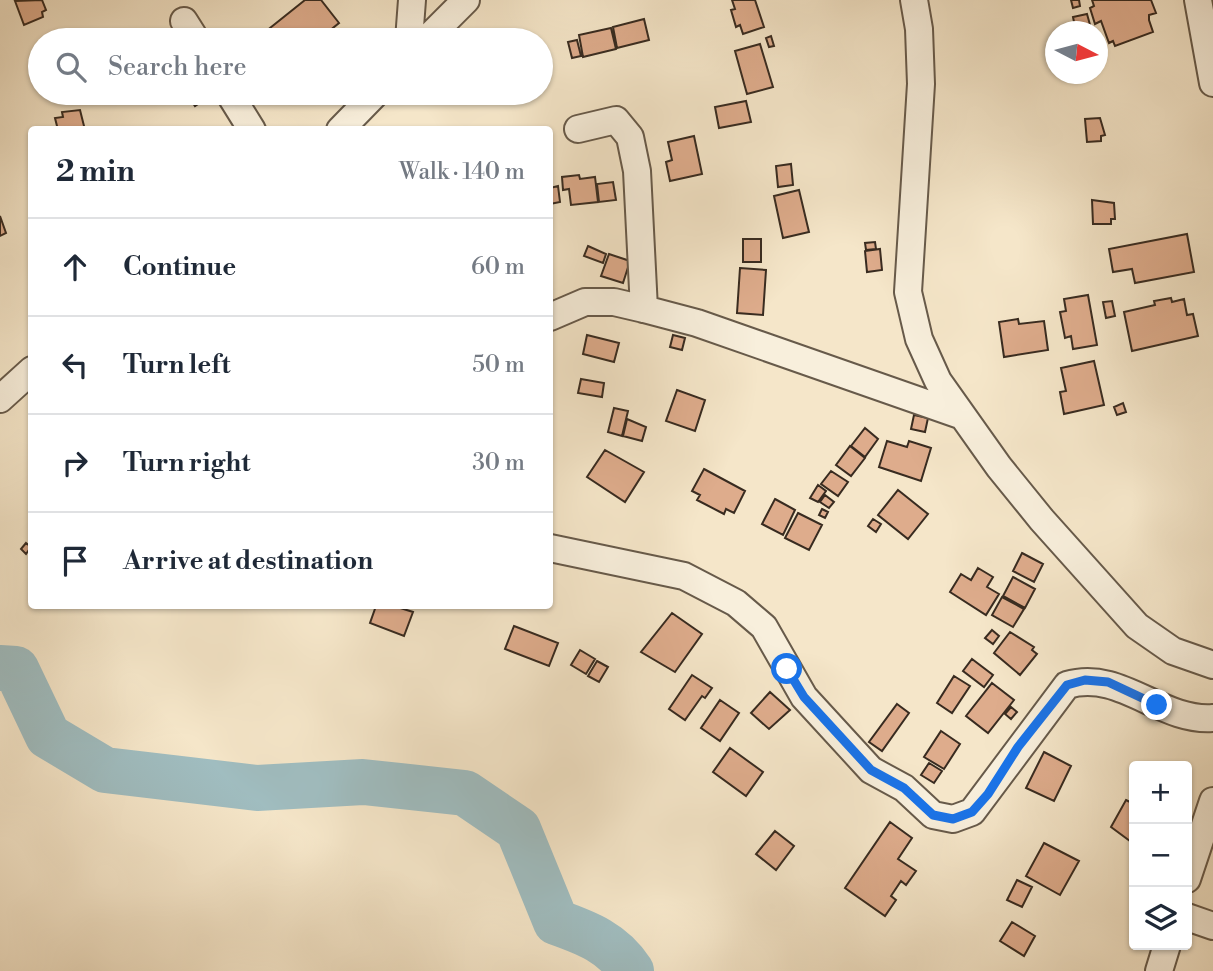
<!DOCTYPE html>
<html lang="en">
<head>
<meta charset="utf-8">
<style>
	body { margin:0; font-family:"Libre Bodoni",serif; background:#f2f2f3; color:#1f2937 }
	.controls { position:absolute; right:21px; bottom:21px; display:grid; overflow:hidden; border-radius:7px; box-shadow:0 2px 5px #0004 }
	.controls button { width:63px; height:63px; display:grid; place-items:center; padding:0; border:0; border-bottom:2px solid #e0e1e3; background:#fff; color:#1f2937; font:35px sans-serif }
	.compass { position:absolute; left:1045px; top:21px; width:63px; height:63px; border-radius:50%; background:#fff; box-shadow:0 2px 5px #0004; rotate:96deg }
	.stop { position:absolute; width:21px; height:21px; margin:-16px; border:5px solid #1a73e8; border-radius:50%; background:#fff }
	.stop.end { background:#1a73e8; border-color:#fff; box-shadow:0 2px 7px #0008 }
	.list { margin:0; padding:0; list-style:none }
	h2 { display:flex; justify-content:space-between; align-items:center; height:91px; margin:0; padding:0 28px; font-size:30px }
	h2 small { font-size:23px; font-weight:400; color:#747a83 }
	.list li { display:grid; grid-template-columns:46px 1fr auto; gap:21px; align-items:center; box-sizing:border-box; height:98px; padding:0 28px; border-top:2px solid #e0e1e3 }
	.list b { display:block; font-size:26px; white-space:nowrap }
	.list em { font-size:23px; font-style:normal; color:#747a83 }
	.icon { flex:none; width:38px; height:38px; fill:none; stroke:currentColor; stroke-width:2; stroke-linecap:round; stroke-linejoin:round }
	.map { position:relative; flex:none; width:1213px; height:971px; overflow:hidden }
	.search { position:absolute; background:#fff; box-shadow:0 2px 5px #0004; left:28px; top:28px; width:525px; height:77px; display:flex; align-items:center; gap:18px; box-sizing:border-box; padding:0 24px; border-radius:38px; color:#747a83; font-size:26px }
	.panel { position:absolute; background:#fff; box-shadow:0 2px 5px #0004; left:28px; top:126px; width:525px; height:483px; border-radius:7px }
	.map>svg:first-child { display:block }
</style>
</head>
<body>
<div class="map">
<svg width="1213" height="971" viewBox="0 0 1213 971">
	<rect width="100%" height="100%" fill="#f5e6c9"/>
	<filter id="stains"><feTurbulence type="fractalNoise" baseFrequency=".00286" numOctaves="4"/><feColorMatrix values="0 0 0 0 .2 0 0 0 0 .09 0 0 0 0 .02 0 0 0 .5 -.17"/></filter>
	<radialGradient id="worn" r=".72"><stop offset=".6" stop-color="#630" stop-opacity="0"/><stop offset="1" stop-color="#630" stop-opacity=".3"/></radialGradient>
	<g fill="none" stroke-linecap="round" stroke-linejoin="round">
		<path stroke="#a0bdc0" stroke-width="46" d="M0,668L16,669L48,736L105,770L257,788L363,782L465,793L518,829L556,922C587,933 613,943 631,971"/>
	</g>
	<path fill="#deac8c" stroke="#382b20" stroke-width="2" d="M42,0L46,10L42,12L43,17L24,25L15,1Z
		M305,0H321L339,23L318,40H255Z
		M732,0H755L764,27L743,34L740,25L736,27L731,10L735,9Z
		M1071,0H1079L1080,6L1073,8Z
		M1092,0H1151L1156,13L1149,15V20L1153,32L1115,46L1113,41L1109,43L1101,21L1095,24L1090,8L1094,6Z
		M1087,14L1092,32H1076L1073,17Z
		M644,19L649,40L617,48L613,27Z
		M611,28L616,49L583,57L579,35Z
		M771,36L774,46L769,47L766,38Z
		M577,40L581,56L572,58L568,42Z
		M760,44L773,87L747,94L735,51Z
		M196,93L204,100L195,106L189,97Z
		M746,101L751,122L719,128L715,107Z
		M80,110L85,130H58L55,118L63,117L62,112Z
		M1100,118L1105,135L1101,136V141L1087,142L1085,119Z
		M694,136L702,174L670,181L666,162L672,160L668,142Z
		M791,164L793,185L778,187L776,166Z
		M579,175L580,179L595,177L598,202L571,205L569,189L563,190L562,177Z
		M613,182L616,200L599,202L597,184Z
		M558,186L560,202L550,204V188Z
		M799,190L809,232L783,238L774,196Z
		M1092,200L1114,203L1115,219H1111V224H1093Z
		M0,216L6,233L0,236Z
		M1187,234L1194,272L1135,283L1132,269L1113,272L1109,249Z
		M743,239H761V262H743Z
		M875,242L876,249L866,250L865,243Z
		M588,246L606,254L603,263L584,256Z
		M880,249L882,270L867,272L865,251Z
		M609,254L630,261L623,283L601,276Z
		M740,268L766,270L763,315L737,313Z
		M1088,295L1097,345L1073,349L1071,336L1065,338L1060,312L1066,311L1064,299Z
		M1171,298L1172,302L1184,299L1187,315L1193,314L1198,336L1132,351L1124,312L1155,305L1154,301Z
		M1112,301L1115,316L1106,318L1103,302Z
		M1018,319L1019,324L1044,321L1048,350L1004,357L999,322Z
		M587,335L619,343L614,362L583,354Z
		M673,335L685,338L682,350L670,347Z
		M1094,361L1104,405L1064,414L1060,392L1066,391L1061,368Z
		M581,379L604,383L602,397L578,393Z
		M677,390L705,400L695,431L666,421Z
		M1123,403L1126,412L1117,415L1114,407Z
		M614,408L628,411L622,436L608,432Z
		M914,415L928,418L925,432L911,429Z
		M627,419L646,427L642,441L623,436Z
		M865,428L878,439L865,457L851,446Z
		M887,441L907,447L909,441L931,448L921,481L879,467Z
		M850,446L865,458L851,476L836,465Z
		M605,450L644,472L625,502L587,477Z
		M704,469L745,491L734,513L726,509L724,514L697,500L700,495L692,491Z
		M831,471L848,482L838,496L821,484Z
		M818,485L826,491L818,502L810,498Z
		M898,490L928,514L908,539L878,515Z
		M825,495L834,502L829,508L820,502Z
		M775,499L795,510L783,535L762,524Z
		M822,509L828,512L825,518L819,515Z
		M798,513L822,525L809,550L785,538Z
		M873,519L881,524L876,532L868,526Z
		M26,543L31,547L26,554L21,549Z
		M1022,553L1043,564L1034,582L1013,571Z
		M978,568L993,577L987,587L999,594L986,615L950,592L961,574L971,580Z
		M1013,577L1035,589L1025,608L1003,596Z
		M1002,597L1024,609L1013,627L992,615Z
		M376,606H394L413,612L404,636L370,623Z
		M672,613L702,634L675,672L641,652Z
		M514,626L558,643L549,666L505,649Z
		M992,630L999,636L993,644L985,638Z
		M1010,632L1034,647L1032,650L1037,654L1020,675L994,653Z
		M580,650L595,659L586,674L571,665Z
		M972,659L993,675L984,687L963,671Z
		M597,661L608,667L599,682L588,676Z
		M692,675L712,688L705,698L702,696L685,720L669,709Z
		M954,676L970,686L952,713L937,703Z
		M992,683L1014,700L988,733L966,716Z
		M770,692L790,710L769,729L751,713Z
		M720,700L739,713L720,741L701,728Z
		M897,704L909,713L882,751L869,742Z
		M1011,707L1017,712L1011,719L1005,714Z
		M941,731L960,744L944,769L924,757Z
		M730,748L763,772L746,796L713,772Z
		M1044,752L1071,766L1054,801L1026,788Z
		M929,763L942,771L934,783L921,775Z
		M1126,800L1134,804V844L1111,827Z
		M890,822L912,838L898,859L916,871L906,885L901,881L891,896L896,900L885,916L845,888Z
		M775,831L794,846L776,870L756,854Z
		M1044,843L1079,861L1060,895L1026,876Z
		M1017,880L1032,887L1022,907L1007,900Z
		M1012,922L1035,936L1024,956L1000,941Z"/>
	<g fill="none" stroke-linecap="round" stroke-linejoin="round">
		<defs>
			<path id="minor" d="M914,0L919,29L921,84L908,292L919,339L938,381L999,467L1042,520L1137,626L1173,651L1213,665
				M1198,0L1213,83
				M184,21L196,40
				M409,40L412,0
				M426,40L466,0
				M229,93L252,130
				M578,129L616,120L630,137L637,171L644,309
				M340,130L376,93
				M550,317L585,302H614L644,309L697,323L960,415
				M0,399L32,370
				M550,548L684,576L736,603L764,627L804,697L871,770L904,788L933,815L953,819L972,812L1067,685C1121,669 1160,722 1213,718
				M1187,879L1213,801
				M1187,917L1213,926
				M1159,971L1167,945"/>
		</defs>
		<use href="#minor" stroke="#675a4a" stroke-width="30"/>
		<use href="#minor" stroke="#f8efdc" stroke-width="26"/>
	</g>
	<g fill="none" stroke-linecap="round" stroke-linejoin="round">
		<path stroke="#1a73e8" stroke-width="9" d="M787,669L804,697L871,770L904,788L933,815L953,819L972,812L988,794L1018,747L1067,685L1085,680L1108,682L1157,705"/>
	</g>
	<rect width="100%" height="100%" filter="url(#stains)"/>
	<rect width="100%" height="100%" fill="url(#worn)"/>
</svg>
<div class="controls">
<button>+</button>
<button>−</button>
<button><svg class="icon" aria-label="layers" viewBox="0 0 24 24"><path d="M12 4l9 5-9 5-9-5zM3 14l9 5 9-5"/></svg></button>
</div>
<svg class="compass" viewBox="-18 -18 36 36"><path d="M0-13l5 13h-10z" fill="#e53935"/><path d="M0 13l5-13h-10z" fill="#747a83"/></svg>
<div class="stop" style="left:787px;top:669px"></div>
<div class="stop end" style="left:1157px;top:705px"></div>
<div class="search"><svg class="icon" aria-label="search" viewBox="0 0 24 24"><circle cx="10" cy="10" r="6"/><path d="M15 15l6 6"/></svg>Search here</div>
<section class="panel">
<h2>2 min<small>Walk · 140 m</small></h2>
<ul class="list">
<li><svg class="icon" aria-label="ahead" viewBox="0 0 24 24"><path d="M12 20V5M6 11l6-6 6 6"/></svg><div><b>Continue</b></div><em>60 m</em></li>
<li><svg class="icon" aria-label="left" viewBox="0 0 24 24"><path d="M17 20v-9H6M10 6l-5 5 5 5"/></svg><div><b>Turn left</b></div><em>50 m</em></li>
<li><svg class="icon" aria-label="right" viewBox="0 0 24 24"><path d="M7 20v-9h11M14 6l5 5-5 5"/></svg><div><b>Turn right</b></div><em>30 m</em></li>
<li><svg class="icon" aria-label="arrive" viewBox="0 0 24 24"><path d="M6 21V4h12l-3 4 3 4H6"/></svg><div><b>Arrive at destination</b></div></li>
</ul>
</section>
</div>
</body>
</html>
